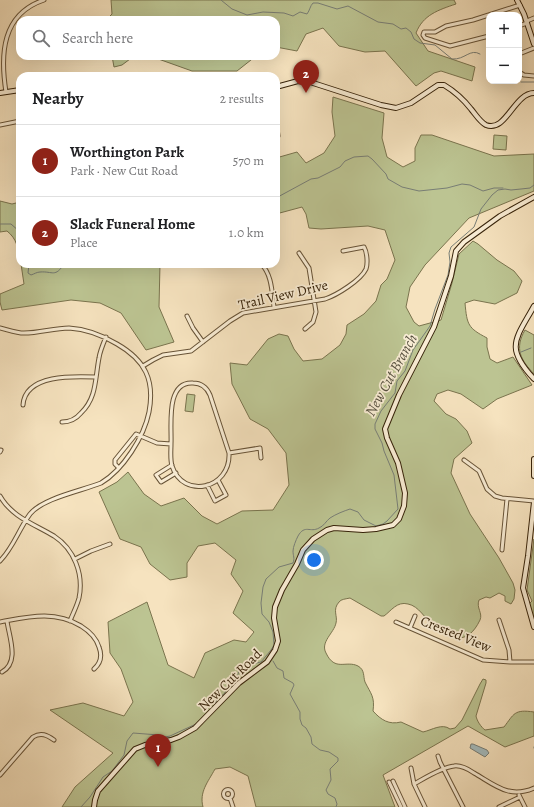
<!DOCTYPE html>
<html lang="en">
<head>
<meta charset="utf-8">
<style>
	body { margin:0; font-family:Alegreya,serif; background:#f6f6f6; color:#202124 }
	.controls { position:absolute; right:12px; top:12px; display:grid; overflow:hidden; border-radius:8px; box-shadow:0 4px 16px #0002 }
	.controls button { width:36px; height:36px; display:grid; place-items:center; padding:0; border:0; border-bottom:1px solid #e0e0e0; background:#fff; color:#202124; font:20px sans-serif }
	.you { position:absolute; left:314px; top:560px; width:14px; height:14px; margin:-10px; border:3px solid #fff; border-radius:50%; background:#1a73e8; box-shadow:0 0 0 6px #1a73e833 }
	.badge { display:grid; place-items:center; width:26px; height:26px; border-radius:50%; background:#8f2418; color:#fff; font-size:13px; font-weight:700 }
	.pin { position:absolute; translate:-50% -33px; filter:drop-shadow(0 1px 2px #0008) }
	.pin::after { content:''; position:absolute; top:21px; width:14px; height:12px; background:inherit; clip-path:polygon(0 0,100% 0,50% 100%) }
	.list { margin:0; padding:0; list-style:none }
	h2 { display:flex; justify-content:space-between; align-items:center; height:52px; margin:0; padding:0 16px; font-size:17px }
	h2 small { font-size:13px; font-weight:400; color:#757577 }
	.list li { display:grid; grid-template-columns:26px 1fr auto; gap:12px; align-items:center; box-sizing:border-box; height:72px; padding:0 16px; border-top:1px solid #e0e0e0 }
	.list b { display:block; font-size:15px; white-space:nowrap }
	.list p { margin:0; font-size:13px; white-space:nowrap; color:#757577 }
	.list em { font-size:13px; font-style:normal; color:#757577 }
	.icon { flex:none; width:22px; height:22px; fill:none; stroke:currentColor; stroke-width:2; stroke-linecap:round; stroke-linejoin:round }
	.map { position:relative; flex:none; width:534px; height:807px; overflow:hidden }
	.search { position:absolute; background:#fff; box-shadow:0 4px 16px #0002; left:16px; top:16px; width:264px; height:44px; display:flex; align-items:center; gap:10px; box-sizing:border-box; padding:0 14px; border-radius:12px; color:#757577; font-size:15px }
	.panel { position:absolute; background:#fff; box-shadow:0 4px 16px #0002; left:16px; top:72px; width:264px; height:196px; border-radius:12px }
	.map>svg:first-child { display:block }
</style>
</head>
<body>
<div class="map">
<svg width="534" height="807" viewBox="0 0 534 807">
	<rect width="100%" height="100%" fill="#f6e3bf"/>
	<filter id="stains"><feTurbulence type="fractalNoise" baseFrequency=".005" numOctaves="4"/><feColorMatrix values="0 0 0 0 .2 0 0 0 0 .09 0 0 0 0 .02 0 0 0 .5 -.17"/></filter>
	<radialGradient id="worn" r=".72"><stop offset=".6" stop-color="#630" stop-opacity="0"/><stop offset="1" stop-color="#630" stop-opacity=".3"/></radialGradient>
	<path fill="#bcc492" stroke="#7a744e" d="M111,0H454L456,4C438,10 423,15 416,33L428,51L475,67L472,81L441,71L434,73L416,86L385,51L365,52L339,46L323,28L306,34L297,51L276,47V20H106L112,14Z
		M112,56H256L237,71H192L150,56L130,59L122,65L114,67Z
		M333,97L384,113L382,138L387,157L403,167L415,161V148L421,135H432L494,156L534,154V191L469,218L425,265L410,287L406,307L414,322L419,326L441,320L452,283L459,254L473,241L478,244L497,260L514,271L522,281L517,293L495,304L474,300L465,303C467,325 468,328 487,338V347L490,359L497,363L513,357L532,385L497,399L483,409L461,394L448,390L437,394L434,401L446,414L456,419L467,431L472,443L454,459L451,473L470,514L499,558L513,583L515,590L514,599L511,604L505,601V596L499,593L490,598L486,597L479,600C476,608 483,613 480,620C468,645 452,641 433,625C425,619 419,606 408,604C397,601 391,611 384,616H381L350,598C346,599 341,599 339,602C332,610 338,616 336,623C334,633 320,642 326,653C335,672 346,660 358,666C365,670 363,676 365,682C371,694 375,697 373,711C381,720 389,725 401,722L423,732C432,730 442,723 450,729L455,728L462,720L480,684L483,679L486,680V683L476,716C477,721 481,727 485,730L504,727C514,714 514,709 534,712V736L505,747L468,726L383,775L395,807H256L248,776L230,767L215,769C208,782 199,792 203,807H62L75,787L113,753L50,710L83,703L124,716L133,702L121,669L110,653L108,622L147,602L168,665L194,678L205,653L234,640L246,642L254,632L233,613L243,591L231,574L236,560L215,543L198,546L187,563V577L170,580L150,564L141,547L120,539L99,492L117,482L128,472L144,494L161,506L184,498L202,516L217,524L242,511L273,510L289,485L286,453L268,429L250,419L232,384L230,363L247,365L268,339L279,334L288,336L294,349L303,361L322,359L340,345L346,334L347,325L364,314L376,301L381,285L387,279L395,260L385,230L368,226L321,229L309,228L306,214L302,207L276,214V158L297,152L306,163L324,153L335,136L332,112Z
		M494,135L507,136L506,150L493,149Z
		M0,201L12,204L20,202V260C18,248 17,239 7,231L0,232Z
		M21,264H160L159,307L174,342L146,350L121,313L100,303L71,300L2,310L0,302V294L24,284Z
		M525,330L534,335V374C521,360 514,349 525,330Z
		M187,394L195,395L193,412L185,411Z
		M534,539V617H533L529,604L532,601L527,590Z"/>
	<path fill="#a3bbbe" stroke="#787e76" d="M471,744H473L487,750L489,753L485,757L470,748Z"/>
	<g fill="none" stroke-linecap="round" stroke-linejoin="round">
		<path stroke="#787e76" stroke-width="1" d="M221,0L232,9L247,15L263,12L284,13L293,16L300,12L307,14C310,10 310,6 313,3H318L337,9L348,6L378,22L393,24L401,29L406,28L411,32L414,39L420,43L435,45L452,59C465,60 470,48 480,54
			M521,82H534
			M276,198L311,179L318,178L340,167L345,161L354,157L368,156L372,159L386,174L388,179L402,187L419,191L447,188L462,184L470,185L483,191L494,188H503
			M0,224H11L20,232
			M29,264L28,273L31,275C34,274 37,272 40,272C53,271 55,278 64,264
			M521,352L531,348
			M273,661L277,668L283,671L284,678L293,683L294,685L290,694L300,712V719L302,725L306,728L311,737L312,744L320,750L329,752L338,758V761L330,769L331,780L326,790L328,794L335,798L337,804L336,807
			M202,718L215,704L217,699L224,694L232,681L238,675L239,670L243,666L261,662L271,650L274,645L273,632L269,622L262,614L261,603L263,587L266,579L279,567L293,563C295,558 293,556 293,551C293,547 296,540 298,536C305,524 310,533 319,528C324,526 326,521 330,518C336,514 344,511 350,509L358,512L364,520L376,526L383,524L387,521L398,509L394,475L384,451L382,443L375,429V424L381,411L395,393L397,381L405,371L413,350L430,326L435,309L448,275L450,262L449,253L451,247L474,227L481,209L492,195L498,190L505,189L511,190L521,189L530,188L534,185
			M534,748V747
			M81,807L90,797L103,777L112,771L124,755L127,741L133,733L159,735L165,737L170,736L196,724"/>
		<defs>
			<path id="street" d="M527,21L534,18
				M519,26L527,23
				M489,36L450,46L425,38L423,35L424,32H435L446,26L473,20L520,5
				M519,54L534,48
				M519,72L524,75L534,76
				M6,92C0,54 2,14 44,0
				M276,120L278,136
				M0,125L20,121
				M299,253L309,268L316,312L313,322L305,329
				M261,264C272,274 272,293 274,307
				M187,316L193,328L203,342
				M0,328C7,330 14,332 21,333C37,334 53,328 69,328C86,329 102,335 117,344C145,360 155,380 149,412C144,437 123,470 101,483C81,491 43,498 30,514C19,529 13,548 0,561
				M143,366L153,360L163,355L191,351L230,321L243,313L325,299C337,295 361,280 366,269C368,263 367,252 364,247L343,251
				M23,405C25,374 74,376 96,377
				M62,422C70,422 76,419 81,413C97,398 95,378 99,358C100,351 103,344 106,337
				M0,452L1,450
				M229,453L260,448L261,458
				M464,460L479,471L487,489L495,496L502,498L534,501
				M172,465L156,475L161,482L176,473
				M119,468L115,464V460L136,434L157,443L171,444C172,427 165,381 193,383C201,383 207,388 210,395L229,453C231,489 183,500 172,466C170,459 171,451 171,444
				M207,485L215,501L226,495L218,480
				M0,496C12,517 34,524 54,536C74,549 84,574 79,598C77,606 73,613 70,621
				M502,550L507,499
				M75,559L91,551L110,544
				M499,620L509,650L510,662
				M0,622C28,617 54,610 81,626C89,631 96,637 99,647C102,655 101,663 94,669
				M396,622L483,660L510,662H534
				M410,628L415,616
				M2,672C20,662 9,637 7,621
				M438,756L440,762L463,807
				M411,768L414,784L425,807
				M0,775L33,737C41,732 47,735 54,740
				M393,781L405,807
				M389,782L401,807
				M414,784C425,778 442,767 454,766C461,765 468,769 474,773C495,785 509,799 534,788
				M223.5 794a4.5 4.5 0 1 1 9 0a4.5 4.5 0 1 1-9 0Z
				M519,795L525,807
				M230,798L233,807
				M499,807L520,797"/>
			<path id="secondary" d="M517,0L524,14L534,44
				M276,87L298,81L310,82L381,105L396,108L411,103L438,85H444C454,91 464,100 471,109C476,115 480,122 486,125C506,133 514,93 534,93
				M0,93L20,90
				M534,306C516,339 504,347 534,379
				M534,459V476
				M534,502L528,556L523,588L534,627
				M94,807L95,800L98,791L135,749L145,745L171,740L179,737L195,728L239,683L267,662L275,650L278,641L274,618L275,607L282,590L297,564L303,550L313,539L327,530L334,528L363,530L376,529L393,525L399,519L404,506L405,493L398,463L387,438L385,429L399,395L434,327L451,276L456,251L464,242L500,216L534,197"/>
		</defs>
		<use href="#street" stroke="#675337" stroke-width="5"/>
		<use href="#secondary" stroke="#37230a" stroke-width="6"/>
		<use href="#street" stroke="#f9edd5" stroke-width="3"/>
		<use href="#secondary" stroke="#f9edd5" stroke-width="4"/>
	</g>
	<g text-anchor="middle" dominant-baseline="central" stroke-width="3.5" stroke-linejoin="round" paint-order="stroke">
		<g font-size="14" fill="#37230a" stroke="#f9edd5">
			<text transform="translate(283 295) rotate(-13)">Trail View Drive</text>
			<text transform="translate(456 634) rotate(22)">Crested View</text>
			<text transform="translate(230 680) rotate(-44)">New Cut Road</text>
		</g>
		<g font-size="15" font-style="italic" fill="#575140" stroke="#f9edd5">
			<text transform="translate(391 375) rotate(-61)">New Cut Branch</text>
		</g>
	</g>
	<rect width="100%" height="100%" filter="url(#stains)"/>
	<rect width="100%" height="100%" fill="url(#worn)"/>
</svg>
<div class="controls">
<button>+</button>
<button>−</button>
</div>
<div class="you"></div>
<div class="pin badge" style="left:158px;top:767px">1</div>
<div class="pin badge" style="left:306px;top:93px">2</div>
<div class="search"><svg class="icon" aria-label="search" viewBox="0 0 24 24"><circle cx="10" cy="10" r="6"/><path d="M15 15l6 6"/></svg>Search here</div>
<section class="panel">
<h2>Nearby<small>2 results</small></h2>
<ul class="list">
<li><span class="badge">1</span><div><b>Worthington Park</b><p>Park · New Cut Road</p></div><em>570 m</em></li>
<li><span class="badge">2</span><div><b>Slack Funeral Home</b><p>Place</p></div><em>1.0 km</em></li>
</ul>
</section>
</div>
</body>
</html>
